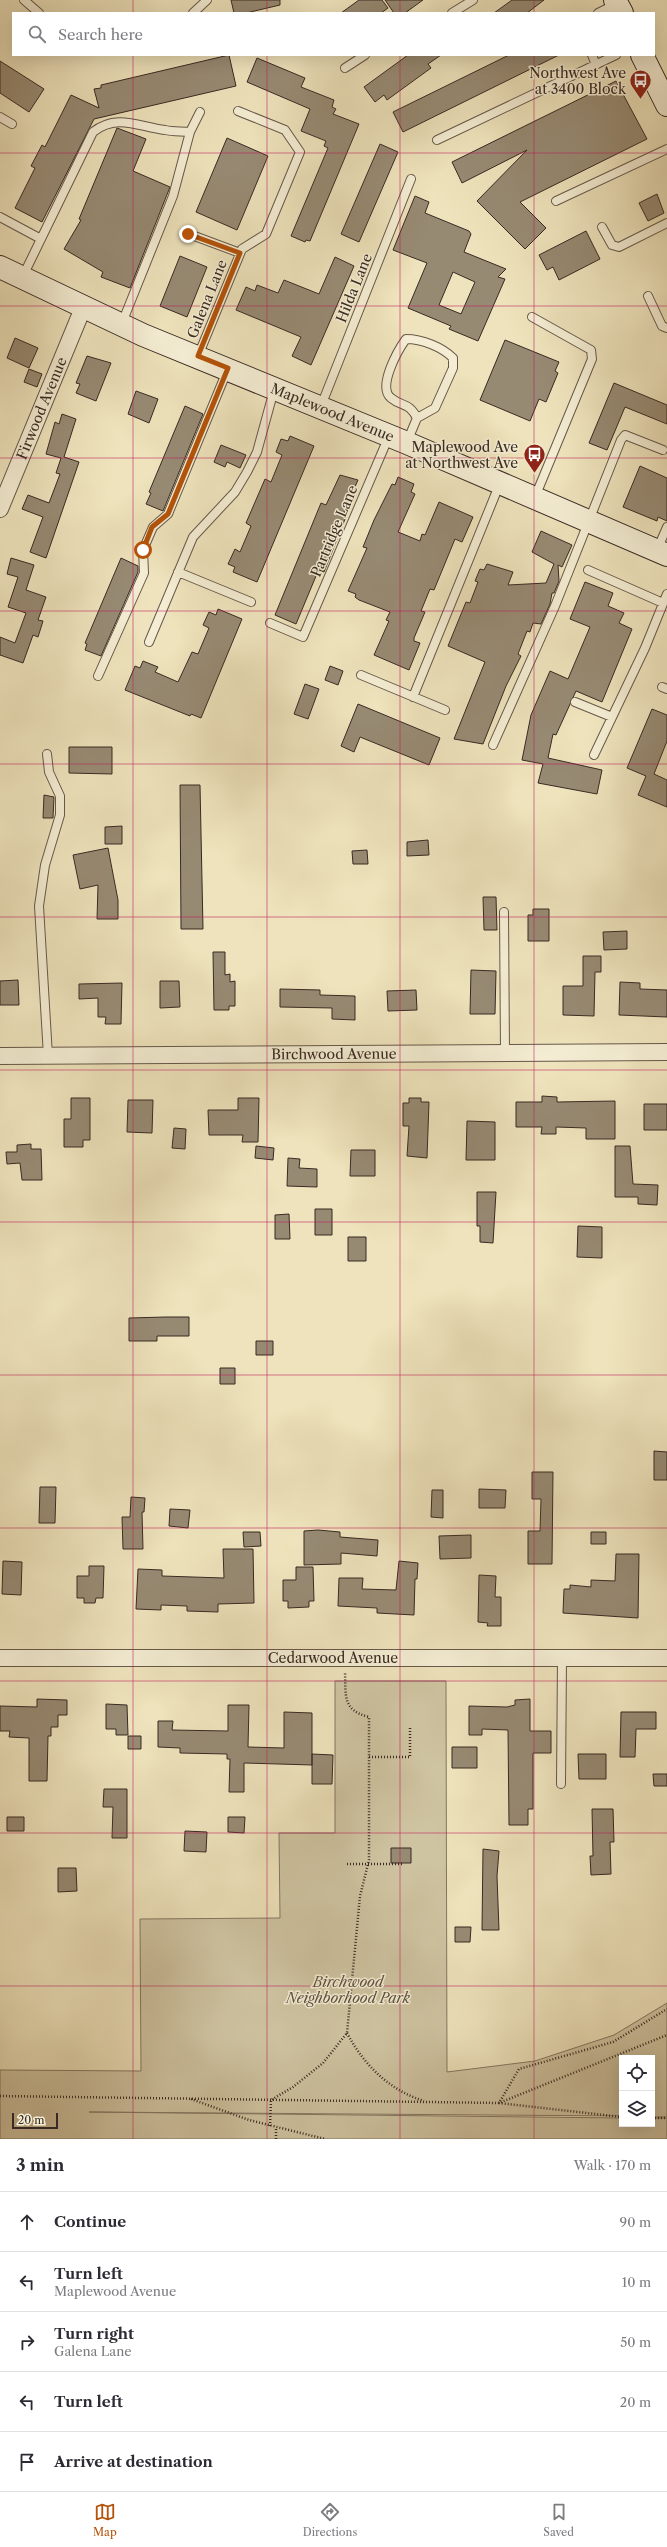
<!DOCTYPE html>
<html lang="en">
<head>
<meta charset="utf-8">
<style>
	body { margin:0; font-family:"Libre Caslon Text",serif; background:#f2f2f3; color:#2b2b33 }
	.controls { position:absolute; right:12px; bottom:12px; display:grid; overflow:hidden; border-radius:0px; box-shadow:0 4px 16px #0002 }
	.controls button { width:36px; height:36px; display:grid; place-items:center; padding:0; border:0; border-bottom:1px solid #e1e1e2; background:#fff; color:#2b2b33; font:20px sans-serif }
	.scale { position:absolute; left:12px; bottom:10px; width:46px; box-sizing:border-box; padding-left:4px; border:2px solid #392a23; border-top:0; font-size:11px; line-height:14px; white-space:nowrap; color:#392a23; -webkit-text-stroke:3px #f4edd3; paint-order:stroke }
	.stop { position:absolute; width:12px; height:12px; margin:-9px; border:3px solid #b45309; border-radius:50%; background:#fff }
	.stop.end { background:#b45309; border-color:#fff; box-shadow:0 1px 4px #0008 }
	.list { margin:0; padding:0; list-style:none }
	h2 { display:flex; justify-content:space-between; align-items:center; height:52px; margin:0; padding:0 16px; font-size:17px }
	h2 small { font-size:13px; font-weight:400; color:#7c7c81 }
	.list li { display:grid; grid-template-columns:26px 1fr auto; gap:12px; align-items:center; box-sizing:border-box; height:60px; padding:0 16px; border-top:1px solid #e1e1e2 }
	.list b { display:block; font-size:15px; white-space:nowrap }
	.list p { margin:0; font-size:13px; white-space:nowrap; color:#7c7c81 }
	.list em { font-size:13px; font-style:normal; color:#7c7c81 }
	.icon { flex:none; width:22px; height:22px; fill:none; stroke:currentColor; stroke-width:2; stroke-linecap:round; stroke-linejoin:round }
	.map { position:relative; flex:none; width:667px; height:2139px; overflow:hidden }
	.search { position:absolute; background:#fff; box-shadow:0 4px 16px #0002; left:12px; right:12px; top:12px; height:44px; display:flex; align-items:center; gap:10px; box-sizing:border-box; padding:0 14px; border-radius:0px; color:#7c7c81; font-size:15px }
	.sheet { height:352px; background:#fff }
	nav { display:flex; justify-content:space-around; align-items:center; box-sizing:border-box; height:56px; border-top:1px solid #e1e1e2; background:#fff; font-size:11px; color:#7c7c81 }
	nav a { display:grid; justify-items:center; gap:2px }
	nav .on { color:#b45309 }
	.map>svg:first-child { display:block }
</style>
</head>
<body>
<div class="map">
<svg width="667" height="2139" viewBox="0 0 667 2139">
	<rect width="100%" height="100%" fill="#eee3bc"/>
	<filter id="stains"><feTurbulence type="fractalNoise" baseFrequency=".005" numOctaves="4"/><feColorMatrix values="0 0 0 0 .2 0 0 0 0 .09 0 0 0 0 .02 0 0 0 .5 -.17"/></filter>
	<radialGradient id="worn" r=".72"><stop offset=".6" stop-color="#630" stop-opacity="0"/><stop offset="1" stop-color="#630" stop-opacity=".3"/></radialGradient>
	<path fill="#cfc4a2" stroke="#847762" d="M335,1681H446L447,2072L535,2061L614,2035L667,2003V2117H652V2058H622V2116L89,2112L622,2118V2124H652V2118H667V2139H0V2070L141,2071L140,1919L280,1918L279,1833H335Z"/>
	<path fill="#978a73" stroke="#392a23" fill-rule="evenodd" d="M231,0H280V5L246,13H234Z
		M359,0H382L388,8L381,13H341Z
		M385,0H423L405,13H394Z
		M512,0H544L527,13H494Z
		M229,55L236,86L94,119L42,222L15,208L35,168L31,166L42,145L45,147L71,95L99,108L94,89L101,88V85Z
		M408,55H441L428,64L431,68L387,100L384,95L375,102L364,87Z
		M509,55H559L403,132L393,112Z
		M257,58L305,78L301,87L334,100L332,107L336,109L333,114L359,124L310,241L306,240L305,242L291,236L328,148L324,146L326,141L301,131L310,109L247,82Z
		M0,61L44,89L29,112L0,93Z
		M616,81L647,139L520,202L546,228L525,249L477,201L527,150L462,183L452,162Z
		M117,128L146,139L133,171L170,187L130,288L101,277L103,272L64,249L81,220L79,219Z
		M227,138L268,156L237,230L196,212Z
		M380,144L398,152L359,242L341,234Z
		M657,194L664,213L648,221L639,203Z
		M415,196L429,202L425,213L469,231L471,234L464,252L506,269L498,277L505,279L478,341L449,329L451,326L408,308L427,263L393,250ZM453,272L475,282L461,314L439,305Z
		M586,231L600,259L559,280L553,267L547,270L539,255Z
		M180,256L207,267L187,317L160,306Z
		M335,257L354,266L311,365L292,356L301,337L236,310L246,287L255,291L257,285L278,293L284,280L319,294Z
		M15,338L38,348L29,368L7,358Z
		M505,340L559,362L555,371L558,373L546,402L539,399L530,421L480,400Z
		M87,356L111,363L96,401L76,393L80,384L76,383Z
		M29,369L42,374L37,387L24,382Z
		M614,383L667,405V424L625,407L607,450L589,443Z
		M136,391L158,399L149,423L128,414Z
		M185,406L203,414L163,511L146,504L151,493L149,492Z
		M62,414L76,419L64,457L79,462L46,558L30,552L43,517L22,509L28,495L49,503L60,474L56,473L61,458L46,454L55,422L59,424Z
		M290,436L314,446L257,582L233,572L235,567L228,564L235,549L240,552L251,526L246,523L265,479L271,482L282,455L276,452L281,439L288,441Z
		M221,445L246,455L240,468L227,462L225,467L214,462Z
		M640,466L667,478V521L658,517L657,521L623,507Z
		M340,475L358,480L344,512L347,514L324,572L319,570L316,576L296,624L275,615L321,503L326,505Z
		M398,477L414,484L411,492L415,494L398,532L420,541L422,534L425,535L439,502L473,517L462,542L455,539L434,590L430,589L421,611L425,612L414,638V641L420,643L409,670L374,655L389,621L386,620L390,612L359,600L355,597L356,594L348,591L367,548L363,547L374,520L392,484L395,485Z
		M541,531L572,545L562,567L558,565L559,581L554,593H552L550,604L541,624L533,623L530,632L527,631L518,654L521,656L506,686L483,744L454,739L485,662L448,646L466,602L470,603L478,582L475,581L480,569L484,570L487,564L513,572L508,585L546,583L554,564L532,552Z
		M11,558L34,565L26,590L46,597L38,620L43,621L38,637L33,635L23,663L0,655V637L15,643L26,613L8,607L18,577L7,574Z
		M121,558L138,566V572L101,656L85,650L87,644L85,643Z
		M585,582L613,593L608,606L624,613L619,623L632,629L602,702L576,691L556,735L553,734L548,758L602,770L597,794L538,783L543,764L522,760L531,715L550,671L568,679L590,627L570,619Z
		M218,609L242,619L201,718L191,714L190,716L125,690L135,666L140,668L143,661L158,667L155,672L178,682L192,652L198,654L209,628L203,625L209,612L216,615Z
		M330,666L343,671L338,685L325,680Z
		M305,684L319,689L308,719L294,714Z
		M358,704L440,738L429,765L360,737L354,752L341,746Z
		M652,709L667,715V741L654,774L667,780V807L638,795L646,776L627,768Z
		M69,747H112V774L69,773Z
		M180,785H200L203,929H181Z
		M44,795L54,797L53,818H43Z
		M122,826V844H105V827Z
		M428,840L429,855L407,856V842Z
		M108,848L118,900V919H97L98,885L80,889L73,855Z
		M367,850L368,864H353L352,851Z
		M483,897H496L497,930H484Z
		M533,909H549V941H528V915H533Z
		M627,931V949L604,950L603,932Z
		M213,952H225V975L230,974V982L235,981V1006H229V1010H214Z
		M583,956H601V972H595L594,1016L563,1015V986H583Z
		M471,970L496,971L495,1014H470Z
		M18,980L19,1005H0V981Z
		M160,981H179L180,1007L160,1008Z
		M620,982L640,983V989L667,990V1017L619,1015Z
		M122,983L121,1024H105L106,1017H98V998L79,999V984Z
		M280,989L320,990V995L355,996V1020L332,1019V1008L280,1007Z
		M416,990L417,1010L388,1011L387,991Z
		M542,1096L557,1097V1102L615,1101V1139H586V1128L556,1127V1134H541L542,1127H516V1102H542Z
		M71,1098H90V1140H83V1147H64V1119H71Z
		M238,1098H259L258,1142H242L243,1135H209L208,1110H238Z
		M409,1098H421V1102H429L427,1158L407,1156L409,1126H403V1103H409Z
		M128,1100H153L152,1133L127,1132Z
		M644,1104H667V1130H644Z
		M467,1121L495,1122V1160H466Z
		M174,1128L186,1129L185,1149L172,1148Z
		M31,1144V1149H41L42,1180H22L20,1163L7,1164L6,1152H17V1145Z
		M256,1146L274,1148L273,1160L255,1158Z
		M615,1146H630L633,1184L658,1185L657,1205L638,1204V1197H615Z
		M351,1150H375V1176H350Z
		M288,1158L300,1159L299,1168L317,1169V1187L287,1186Z
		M477,1192H496L493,1243L480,1242V1226H477Z
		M315,1209H332V1235H315Z
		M289,1214L290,1239H275V1215Z
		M578,1226L602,1227V1258L577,1257Z
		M348,1237H366V1261H348Z
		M165,1317H189V1336H157V1341H129V1318Z
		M256,1341H273V1355H256Z
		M220,1368H235V1384H220Z
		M654,1451L667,1452V1480H654Z
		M532,1472H553L552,1564H528V1531H540L541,1499H532Z
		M40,1487H56L55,1523H39Z
		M479,1489L506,1490L505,1508H479Z
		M432,1490H443V1518L431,1517Z
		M131,1497L145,1498L144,1512H142L143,1549H123L122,1517H130Z
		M170,1509L190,1510L188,1528L169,1526Z
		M318,1530L340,1532V1537L378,1540L377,1556L341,1553V1564L304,1565V1531Z
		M243,1532H260L261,1546L244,1547Z
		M591,1532H606V1544H591Z
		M471,1535V1558L440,1559L439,1536Z
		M223,1549H253L254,1603L218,1604V1612L187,1611V1606L161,1605V1610L136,1609L138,1569L162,1570V1576L224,1578Z
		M616,1554H639L638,1618L563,1613L564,1589H570V1585L591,1587V1580L615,1581Z
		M3,1561L22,1562L21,1595L2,1594Z
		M399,1561L418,1563L417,1579H415L414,1615L377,1613V1608L338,1606L339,1578H363L362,1589L396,1590Z
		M89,1566H104L103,1598H96L95,1603H84V1598H77V1576H89Z
		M296,1567H313L314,1601H309V1607L288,1608V1601H283V1580H296Z
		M479,1575L496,1576L495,1597H501V1626H487L488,1623L478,1622Z
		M37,1699L67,1700V1715H58V1727H51V1736H48L47,1781H29V1738L9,1737L10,1731H0V1706L37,1707Z
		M530,1699V1731H551V1753H533V1809H528V1825H509L508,1730L482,1729V1735H469V1706L507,1707L515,1705V1700Z
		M106,1704L127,1705L128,1735H116V1729H106Z
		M228,1705H249L248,1747L284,1748V1712L312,1713V1765L244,1763V1792H229L230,1759H227V1754L180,1753V1748L158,1747V1721H173L172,1730L228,1731Z
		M621,1712H656V1729H636L635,1757H620Z
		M128,1736H141V1749H128Z
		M452,1747H477V1768H452Z
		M312,1754L333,1755L332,1784H312Z
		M578,1754H606V1779H579Z
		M653,1774H667V1786H654Z
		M104,1789H127V1838H112L113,1807H103Z
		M592,1809H613L614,1842H610L611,1874L591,1875L590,1856H593Z
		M7,1817H24V1831H7Z
		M228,1817H245L244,1833L228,1832Z
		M185,1831L207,1832L206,1852L184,1851Z
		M391,1848H411V1863H391Z
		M483,1849L499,1851L497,1876L499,1930H482Z
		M58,1868H76L77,1891L58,1892Z
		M455,1927H471L470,1942H455Z"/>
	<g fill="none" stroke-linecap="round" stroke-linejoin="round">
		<defs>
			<path id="lane" d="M24,0L39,13
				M193,13L207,0
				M452,13L473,0
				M598,13L616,4
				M592,55L596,65
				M345,68L365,55
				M0,117L12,124
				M190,132L200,112
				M437,140L616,55
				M556,201L667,149
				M0,217L41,239
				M602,227L612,245L619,247L667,223
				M189,234L240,253
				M22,278L93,132C117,113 139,127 165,130C173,132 182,131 190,132L173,196L122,323
				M648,296L662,326L667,328
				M532,317L591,350L592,359L535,497
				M198,356L242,249L266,234L300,152L285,130L238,111
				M321,406L411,179
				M407,442L417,418L435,408L453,368V358C442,347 422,339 406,339C398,350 377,387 391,398C402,407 409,402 417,418
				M657,550L667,527
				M588,570L663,603
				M178,572L251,602
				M270,623L303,637L389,436
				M149,642L193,537L235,492L247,472L257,452L274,390
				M361,675L445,710
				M98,676L144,573L143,550L153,527L168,514L227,371
				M662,687L667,689
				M413,697L500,483
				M575,702L612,717
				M493,745L555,606L621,440L625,435L663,450
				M47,754L49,772L60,796V815L45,865L39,906L48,1056
				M594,755L645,648L667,594
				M504,912L505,1053
				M561,1784L562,1658"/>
			<g id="street">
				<path id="s1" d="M0,509L83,308"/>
				<path id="s2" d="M0,1056L667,1052"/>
				<path id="s3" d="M0,1658H667"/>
			</g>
			<g id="secondary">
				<path d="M615,0L622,13"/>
				<path d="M642,55L667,105"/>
				<path id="s4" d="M0,267L143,335L407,443L667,555"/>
			</g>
		</defs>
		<use href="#lane" stroke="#665849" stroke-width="10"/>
		<use href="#street" stroke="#665849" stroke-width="18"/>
		<use href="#secondary" stroke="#392a23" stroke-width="24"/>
		<path stroke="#392a23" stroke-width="2.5" stroke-dasharray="1 2" stroke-linecap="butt" d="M369,1757H410V1727
			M347,1864H404
			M347,2033C364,2065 389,2090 424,2101
			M0,2096L499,2103L667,2035
			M191,2099L249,2120L325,2139
			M622,2117L499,2103L519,2069L613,2042L667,2009
			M652,2118H667
			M270,2126L271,2100L293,2087L323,2063L347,2033L360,1896L369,1860V1717C342,1710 346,1696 345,1672
			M276,2139V2127"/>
		<use href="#lane" stroke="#f4edd3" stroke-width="8"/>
		<use href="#street" stroke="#f4edd3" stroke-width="16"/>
		<use href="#secondary" stroke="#f4edd3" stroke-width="22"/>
	</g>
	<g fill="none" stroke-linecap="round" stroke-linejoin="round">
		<path stroke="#b45309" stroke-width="5" d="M143,550L152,527L168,514L228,368L198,356L240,253L188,234"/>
	</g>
	<path fill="none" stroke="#c2185b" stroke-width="1" stroke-opacity="0.55" d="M133,0V13M267,0V13M400,0V13M534,0V13M133,55V2139M267,55V2139M400,55V2139M534,55V2139M0,153H667M0,306H667M0,458H667M0,611H667M0,764H667M0,917H667M0,1070H667M0,1222H667M0,1375H667M0,1528H667M0,1681H667M0,1833H667M0,1986H667"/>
	<defs>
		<symbol id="bus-pin" viewBox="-11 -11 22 30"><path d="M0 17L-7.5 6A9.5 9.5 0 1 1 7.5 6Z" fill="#8f2418" stroke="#f4edd3"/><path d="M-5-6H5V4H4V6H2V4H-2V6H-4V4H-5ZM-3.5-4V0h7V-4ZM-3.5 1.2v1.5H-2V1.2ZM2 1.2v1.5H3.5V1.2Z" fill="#fff"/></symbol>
	</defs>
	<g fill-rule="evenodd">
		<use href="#bus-pin" x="628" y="68" width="25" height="34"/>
		<use href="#bus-pin" x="522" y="442" width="25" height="34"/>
	</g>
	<g text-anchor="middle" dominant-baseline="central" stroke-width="3" stroke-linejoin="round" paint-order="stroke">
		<g font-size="14" fill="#392a23" stroke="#f4edd3" text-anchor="end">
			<text x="626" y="73">Northwest Ave<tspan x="626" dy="16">at 3400 Block</tspan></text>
			<text x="518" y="447">Maplewood Ave<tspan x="518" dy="16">at Northwest Ave</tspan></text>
		</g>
		<g font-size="14" fill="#392a23" stroke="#f4edd3">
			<text transform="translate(354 288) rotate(-68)">Hilda Lane</text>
			<text transform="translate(207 299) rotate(-68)">Galena Lane</text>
			<text stroke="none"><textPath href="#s1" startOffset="109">Firwood Avenue</textPath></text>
			<text stroke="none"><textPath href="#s4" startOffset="363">Maplewood Avenue</textPath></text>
			<text transform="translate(334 531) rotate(-67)">Partridge Lane</text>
			<text stroke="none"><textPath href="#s2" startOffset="334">Birchwood Avenue</textPath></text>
			<text stroke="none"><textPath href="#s3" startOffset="333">Cedarwood Avenue</textPath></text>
		</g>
		<g font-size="14" font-style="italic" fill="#5e5043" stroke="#f4edd3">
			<text x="348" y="1982">Birchwood<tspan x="348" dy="16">Neighborhood Park</tspan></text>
		</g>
	</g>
	<rect width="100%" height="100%" filter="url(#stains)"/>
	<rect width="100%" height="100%" fill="url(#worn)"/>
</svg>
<div class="controls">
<button><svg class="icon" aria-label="locate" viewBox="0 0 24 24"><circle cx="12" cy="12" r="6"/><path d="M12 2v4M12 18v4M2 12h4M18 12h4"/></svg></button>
<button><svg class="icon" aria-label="layers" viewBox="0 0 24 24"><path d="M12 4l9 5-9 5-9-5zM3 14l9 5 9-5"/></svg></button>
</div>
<div class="scale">20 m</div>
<div class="stop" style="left:143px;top:550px"></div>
<div class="stop end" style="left:188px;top:234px"></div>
<div class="search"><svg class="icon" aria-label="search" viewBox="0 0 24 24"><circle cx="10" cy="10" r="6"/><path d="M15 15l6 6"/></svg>Search here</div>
</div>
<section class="sheet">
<h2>3 min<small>Walk · 170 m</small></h2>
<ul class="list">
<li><svg class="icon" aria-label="ahead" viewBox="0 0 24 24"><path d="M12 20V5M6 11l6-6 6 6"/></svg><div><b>Continue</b></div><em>90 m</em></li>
<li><svg class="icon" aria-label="left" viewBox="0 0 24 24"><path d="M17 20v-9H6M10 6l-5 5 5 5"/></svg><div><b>Turn left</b><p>Maplewood Avenue</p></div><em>10 m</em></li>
<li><svg class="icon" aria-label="right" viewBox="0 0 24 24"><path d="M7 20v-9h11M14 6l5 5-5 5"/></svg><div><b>Turn right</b><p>Galena Lane</p></div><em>50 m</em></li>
<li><svg class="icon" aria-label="left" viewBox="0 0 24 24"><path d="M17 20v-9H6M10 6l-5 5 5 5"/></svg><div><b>Turn left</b></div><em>20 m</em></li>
<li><svg class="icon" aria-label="arrive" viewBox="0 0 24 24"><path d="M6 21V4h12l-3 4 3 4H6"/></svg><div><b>Arrive at destination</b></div></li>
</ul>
</section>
<nav>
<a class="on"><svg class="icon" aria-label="map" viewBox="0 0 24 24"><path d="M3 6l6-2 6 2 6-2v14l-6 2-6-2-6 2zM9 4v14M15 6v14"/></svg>Map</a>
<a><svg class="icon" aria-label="directions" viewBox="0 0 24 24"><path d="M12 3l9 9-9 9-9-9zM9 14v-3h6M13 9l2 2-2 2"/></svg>Directions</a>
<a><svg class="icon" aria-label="saved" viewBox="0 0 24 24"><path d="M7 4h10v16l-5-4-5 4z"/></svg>Saved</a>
</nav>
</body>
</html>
